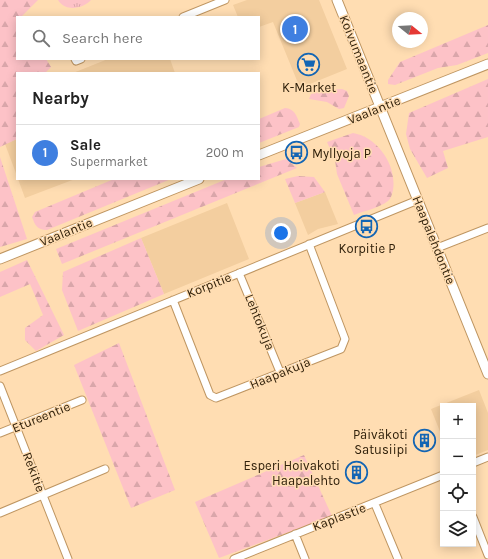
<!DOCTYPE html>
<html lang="en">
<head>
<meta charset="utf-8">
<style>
	body { margin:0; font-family:Karla,sans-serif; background:#f6f6f6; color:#222 }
	.controls { position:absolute; right:12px; bottom:12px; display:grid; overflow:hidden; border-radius:0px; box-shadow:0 2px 10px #0003 }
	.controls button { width:36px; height:36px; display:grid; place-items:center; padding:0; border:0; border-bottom:1px solid #e0e0e0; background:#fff; color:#222; font:20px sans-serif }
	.compass { position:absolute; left:392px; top:12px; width:36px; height:36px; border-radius:50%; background:#fff; box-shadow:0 2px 10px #0003; rotate:108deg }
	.you { position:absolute; left:281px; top:233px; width:14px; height:14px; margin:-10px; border:3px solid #fff; border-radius:50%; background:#1a73e8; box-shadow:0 0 0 6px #1a73e833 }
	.badge { display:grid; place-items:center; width:26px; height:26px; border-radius:50%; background:#0b8043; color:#fff; font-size:13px; font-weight:700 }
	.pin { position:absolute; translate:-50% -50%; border:2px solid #fff; box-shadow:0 1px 4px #0006 }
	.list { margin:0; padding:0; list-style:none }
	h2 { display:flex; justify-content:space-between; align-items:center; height:52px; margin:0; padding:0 16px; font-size:17px }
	h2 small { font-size:13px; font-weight:400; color:#767676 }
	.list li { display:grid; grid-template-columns:26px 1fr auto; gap:12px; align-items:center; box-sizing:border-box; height:56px; padding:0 16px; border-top:1px solid #e0e0e0 }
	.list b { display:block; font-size:15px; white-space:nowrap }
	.list p { margin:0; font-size:13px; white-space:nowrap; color:#767676 }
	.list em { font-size:13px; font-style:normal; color:#767676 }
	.icon { flex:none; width:22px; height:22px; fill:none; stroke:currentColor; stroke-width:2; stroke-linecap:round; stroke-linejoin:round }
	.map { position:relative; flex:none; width:488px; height:559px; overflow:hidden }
	.search { position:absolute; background:#fff; box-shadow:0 2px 10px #0003; left:16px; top:16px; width:244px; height:44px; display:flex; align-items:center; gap:10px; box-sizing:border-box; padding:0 14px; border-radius:0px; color:#767676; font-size:15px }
	.panel { position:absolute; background:#fff; box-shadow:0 2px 10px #0003; left:16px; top:72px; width:244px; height:108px; border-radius:0px }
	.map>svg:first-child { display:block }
</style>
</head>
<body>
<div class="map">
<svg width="488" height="559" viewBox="0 0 488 559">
	<defs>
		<pattern id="forest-firs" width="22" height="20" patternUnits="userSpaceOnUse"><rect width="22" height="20" fill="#fdc2c7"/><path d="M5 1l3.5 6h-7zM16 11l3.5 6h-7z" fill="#d9a6aa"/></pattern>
		<pattern id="park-tufts" width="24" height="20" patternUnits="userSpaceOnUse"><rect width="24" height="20" fill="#fdc2c7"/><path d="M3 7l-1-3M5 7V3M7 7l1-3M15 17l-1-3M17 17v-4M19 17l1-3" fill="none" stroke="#d9a6aa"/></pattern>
	</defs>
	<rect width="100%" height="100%" fill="#ffddb2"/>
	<path fill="#f3ce9f" d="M247,0H319L347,69L300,88L273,22L259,27V17H238L233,5Z
		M108,59H170L175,73H73Z
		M17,139V176L5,144Z
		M18,179H75L25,198Z
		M325,192L338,224L318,229L308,235L295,203Z
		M227,203L249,259L164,294L141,238Z
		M479,390L488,413V450L473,456V406H443V439L431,409Z"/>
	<path fill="url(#forest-firs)" d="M0,0H38L21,17H17V59H46L51,67L45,73H17V139L0,147Z
		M488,25V53L457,65L438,68L395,85L388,84V80L400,62Z
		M488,79V137L443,151L448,168L427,178L410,149L406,134L409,113Z
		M342,89L347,91L349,96L344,108L339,109L327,102L309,99L311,94L325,90Z
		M285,108C295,109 296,115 300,124L299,127L259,143V119Z
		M353,133C378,137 397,166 393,190C392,194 391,199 388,201C379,208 364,211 354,215L337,174L335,160L327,142Z
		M0,157L27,239L0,247Z
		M286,159L297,168L62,264L56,249L227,179H259V167Z
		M298,176L314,177L325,192L295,203L285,179Z
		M114,179H171L47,230C37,230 35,225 32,217L35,212Z
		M141,238L164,294L78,331L62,290L63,272Z
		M27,260L64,335L36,351L25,340V328L43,315L30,284L0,297V272Z
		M119,343L175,490L131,508L74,365Z
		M304,455L332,516L219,558L195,502Z"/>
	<path fill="url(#park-tufts)" d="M58,0H91C83,9 65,12 58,0Z"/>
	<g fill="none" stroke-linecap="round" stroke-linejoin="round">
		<defs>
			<path id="minor" d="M183,17L225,0
				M75,59L76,61L81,59
				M437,248L488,228
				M239,273L280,372
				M173,300L210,395L216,398L341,349L345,339L309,244
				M0,371L418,200
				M0,386L68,559
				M0,433L82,400
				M473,463L488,457
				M375,504L398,559
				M0,513L105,469
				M473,517L488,555
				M295,534L305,559
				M234,559L443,475"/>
			<path id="tertiary" d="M337,0L488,374
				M259,155L488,64
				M0,259L199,179"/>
		</defs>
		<use href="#minor" stroke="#bf9662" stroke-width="9"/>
		<use href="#tertiary" stroke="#bf9662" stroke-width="11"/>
		<use href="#minor" stroke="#fff" stroke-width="7"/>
		<use href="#tertiary" stroke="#fff" stroke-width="9"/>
	</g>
	<defs>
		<symbol id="supermarket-ring" viewBox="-11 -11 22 22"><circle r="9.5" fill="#ffddb2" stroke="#1365b4" stroke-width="1.5"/><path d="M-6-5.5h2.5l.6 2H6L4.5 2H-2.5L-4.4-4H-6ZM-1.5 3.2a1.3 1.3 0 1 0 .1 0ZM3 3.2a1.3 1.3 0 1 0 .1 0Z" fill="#1365b4"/></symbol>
		<symbol id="bus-ring" viewBox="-11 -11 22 22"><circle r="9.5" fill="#ffddb2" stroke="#1365b4" stroke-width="1.5"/><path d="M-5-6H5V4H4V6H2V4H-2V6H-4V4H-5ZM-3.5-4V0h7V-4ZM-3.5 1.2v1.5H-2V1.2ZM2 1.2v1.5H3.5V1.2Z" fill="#1365b4"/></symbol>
		<symbol id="building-ring" viewBox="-11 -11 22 22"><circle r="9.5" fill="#ffddb2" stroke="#1365b4" stroke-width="1.5"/><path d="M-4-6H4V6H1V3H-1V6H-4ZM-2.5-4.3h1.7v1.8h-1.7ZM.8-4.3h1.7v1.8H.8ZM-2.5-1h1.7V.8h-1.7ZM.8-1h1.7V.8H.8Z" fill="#1365b4"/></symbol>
	</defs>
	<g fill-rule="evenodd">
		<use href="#supermarket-ring" x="296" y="52" width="25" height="25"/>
		<use href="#bus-ring" x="284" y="140" width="25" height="25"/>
		<use href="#bus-ring" x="354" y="214" width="25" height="25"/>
		<use href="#building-ring" x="412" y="428" width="25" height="25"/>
		<use href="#building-ring" x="344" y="460" width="25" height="25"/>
	</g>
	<g text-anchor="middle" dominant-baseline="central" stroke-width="3" stroke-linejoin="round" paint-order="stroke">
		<g font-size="13" fill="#31210b" stroke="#ffddb2">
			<text transform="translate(359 54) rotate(68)">Koivumaantie</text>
			<text transform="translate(374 110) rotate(-22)">Vaalantie</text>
			<text transform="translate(66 232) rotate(-22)">Vaalantie</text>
			<text transform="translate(434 240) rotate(68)">Haapalehdontie</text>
			<text transform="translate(209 285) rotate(-22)">Korpitie</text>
			<text transform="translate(260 322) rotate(68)">Lehtokuja</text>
			<text transform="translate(280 373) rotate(-22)">Haapakuja</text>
			<text transform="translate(41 417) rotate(-22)">Etureentie</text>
			<text transform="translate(34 472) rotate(69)">Rekitie</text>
			<text transform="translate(339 517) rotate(-21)">Kaplastie</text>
		</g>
		<g font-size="13" fill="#31210b" stroke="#ffddb2">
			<text x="309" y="87">K-Market</text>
			<text x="312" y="153" text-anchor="start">Myllyoja P</text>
			<text x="367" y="248">Korpitie P</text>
			<text x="408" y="434" text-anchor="end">Päiväkoti<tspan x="408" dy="15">Satusiipi</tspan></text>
			<text x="340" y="465" text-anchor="end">Esperi Hoivakoti<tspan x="340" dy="15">Haapalehto</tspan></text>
		</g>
	</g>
</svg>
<div class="controls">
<button>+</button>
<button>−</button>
<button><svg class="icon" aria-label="locate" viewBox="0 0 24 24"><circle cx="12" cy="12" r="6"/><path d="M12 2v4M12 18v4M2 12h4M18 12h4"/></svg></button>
<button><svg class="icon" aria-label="layers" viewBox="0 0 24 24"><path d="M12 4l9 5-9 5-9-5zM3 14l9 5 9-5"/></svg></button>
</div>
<svg class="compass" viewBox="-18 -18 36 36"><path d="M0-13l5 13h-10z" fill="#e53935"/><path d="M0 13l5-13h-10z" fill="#767676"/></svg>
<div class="you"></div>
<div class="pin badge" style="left:295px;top:29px;background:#3f7fe0">1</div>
<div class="search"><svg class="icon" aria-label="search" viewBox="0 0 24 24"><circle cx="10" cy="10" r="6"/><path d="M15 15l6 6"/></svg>Search here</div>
<section class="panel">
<h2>Nearby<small></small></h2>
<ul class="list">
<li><span class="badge" style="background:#3f7fe0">1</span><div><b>Sale</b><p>Supermarket</p></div><em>200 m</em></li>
</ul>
</section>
</div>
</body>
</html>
